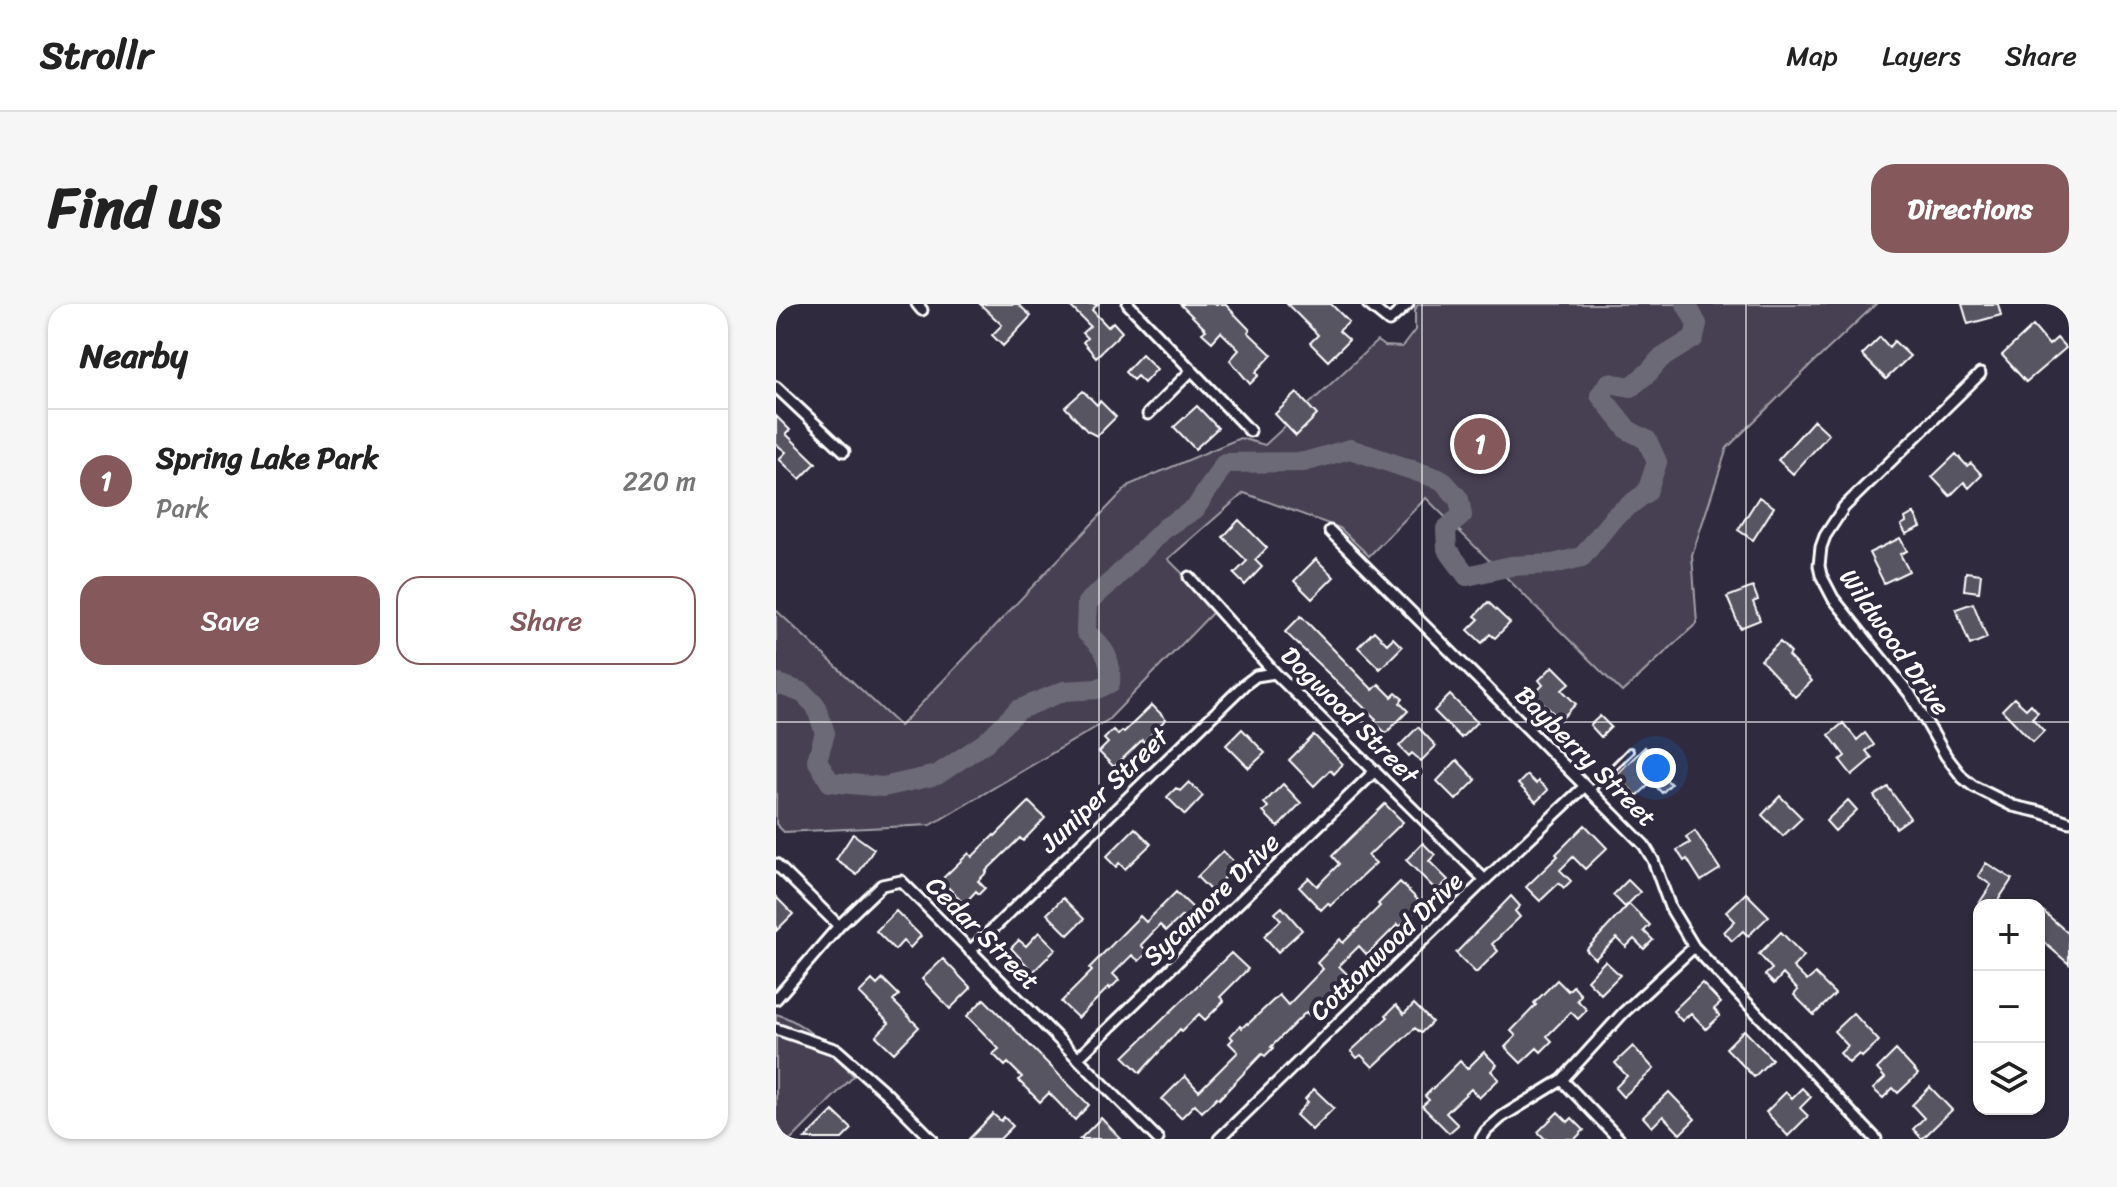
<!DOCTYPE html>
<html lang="en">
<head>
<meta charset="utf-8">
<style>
	body { margin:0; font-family:Sriracha,sans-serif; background:#f6f6f6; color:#222 }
	.controls { position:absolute; right:24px; bottom:24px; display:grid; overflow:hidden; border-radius:16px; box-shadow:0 2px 6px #0004 }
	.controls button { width:72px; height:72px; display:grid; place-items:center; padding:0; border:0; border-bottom:2px solid #e0e0e0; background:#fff; color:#222; font:40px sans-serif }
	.you { position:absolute; left:880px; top:464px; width:28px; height:28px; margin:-20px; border:6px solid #fff; border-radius:50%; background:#1a73e8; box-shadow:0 0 0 12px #1a73e833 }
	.badge { display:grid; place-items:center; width:52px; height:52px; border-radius:50%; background:#85585c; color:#fff; font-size:26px; font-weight:700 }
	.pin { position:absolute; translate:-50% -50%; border:4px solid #fff; box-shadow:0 2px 8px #0006 }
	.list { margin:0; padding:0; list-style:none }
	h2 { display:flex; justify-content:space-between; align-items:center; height:104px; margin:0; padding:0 32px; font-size:34px }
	h2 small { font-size:26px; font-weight:400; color:#767676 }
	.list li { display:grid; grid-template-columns:52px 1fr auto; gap:24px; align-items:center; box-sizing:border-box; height:144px; padding:0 32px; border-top:2px solid #e0e0e0 }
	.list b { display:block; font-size:30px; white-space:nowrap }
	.list p { margin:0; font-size:26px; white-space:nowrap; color:#767676 }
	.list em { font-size:26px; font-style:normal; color:#767676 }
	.actions { display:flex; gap:16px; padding:24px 32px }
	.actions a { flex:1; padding:18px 0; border:2px solid #85585c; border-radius:24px; text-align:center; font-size:28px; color:#85585c }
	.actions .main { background:#85585c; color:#fff }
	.icon { flex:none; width:44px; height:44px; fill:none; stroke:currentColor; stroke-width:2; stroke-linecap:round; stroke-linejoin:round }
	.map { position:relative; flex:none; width:1293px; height:835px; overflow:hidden; border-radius:24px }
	header { display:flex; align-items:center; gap:48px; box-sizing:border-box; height:112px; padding:0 40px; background:#fff; border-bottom:2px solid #e0e0e0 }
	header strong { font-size:38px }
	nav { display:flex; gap:44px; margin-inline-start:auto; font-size:28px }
	.intro { display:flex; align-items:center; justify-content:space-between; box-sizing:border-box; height:192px; padding:0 48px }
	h1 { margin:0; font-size:56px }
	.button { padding:20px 36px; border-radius:24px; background:#85585c; color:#fff; font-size:28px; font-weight:700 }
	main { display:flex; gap:48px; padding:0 48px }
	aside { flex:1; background:#fff; border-radius:24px; box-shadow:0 2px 6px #0004 }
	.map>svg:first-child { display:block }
</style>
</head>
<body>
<header>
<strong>Strollr</strong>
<nav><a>Map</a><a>Layers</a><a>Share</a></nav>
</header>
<div class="intro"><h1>Find us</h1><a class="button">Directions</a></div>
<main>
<aside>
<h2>Nearby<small></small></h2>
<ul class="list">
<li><span class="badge">1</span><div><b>Spring Lake Park</b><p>Park</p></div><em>220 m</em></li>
</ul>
<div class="actions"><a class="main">Save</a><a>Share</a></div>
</aside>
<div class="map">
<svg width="1293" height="835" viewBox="0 0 1293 835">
	<rect width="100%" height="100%" fill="#2f2a3d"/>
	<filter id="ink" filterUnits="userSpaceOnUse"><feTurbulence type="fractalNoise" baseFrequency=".0125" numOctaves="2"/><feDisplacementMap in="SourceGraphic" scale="16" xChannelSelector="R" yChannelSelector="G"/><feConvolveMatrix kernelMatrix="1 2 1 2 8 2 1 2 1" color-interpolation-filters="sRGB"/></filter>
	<g filter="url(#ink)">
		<path fill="#464152" stroke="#a2a0a8" stroke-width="2" d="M642,0H1100L1035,61L951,144L916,251L921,319L846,388L650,194L593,252L564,224L468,189L392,255L441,304L332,416L155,521L8,528L0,520V306L124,422L353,181L464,134L489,141L601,37L608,42L626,43L639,26V6Z
			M0,710C33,719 55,749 78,772L16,835H9L0,815Z"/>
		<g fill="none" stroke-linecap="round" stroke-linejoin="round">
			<path stroke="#6d6a77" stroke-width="20" d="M0,379L27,389L40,402L49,429L41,456L54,478L107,483L161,471L210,438L242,406L288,387L321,385L334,379C336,354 328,344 310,328L311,299L336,277L389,224L419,205L449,159L528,158L574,145L666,176L683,195L686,211L670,225L671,245L691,272L735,262L777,260L806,253L839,212L871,188L881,158L871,136L852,126L824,91L833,79L855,83L873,68L884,55L918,34L921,20L910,0"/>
		</g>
		<path fill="#595564" stroke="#fff" stroke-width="2" d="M204,0H242L255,12L227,42L216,31L226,21Z
			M292,0H322L316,6L332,23L337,18L346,28L320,53L307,38L311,34L306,29L314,22Z
			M404,0H449L474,26L472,28L496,51L480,68L483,71L474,80L454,56L463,46L445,28L436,38L426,29L430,26Z
			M511,0H555L573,18L563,27L573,36L552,57L534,39L542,31Z
			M1186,0H1222L1225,11L1192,20Z
			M1257,22L1273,41L1281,34L1290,44L1250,78L1226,51Z
			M1104,33L1113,43L1118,37L1134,52L1110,75L1086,51Z
			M366,50L381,65L368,79L361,72L357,76L349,68Z
			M307,87L321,101L324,97L340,113L321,132L311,127L289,103Z
			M521,89L541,111L520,132L499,110Z
			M421,102L442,124L419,145L398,123Z
			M0,112L14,126L10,130L40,159L24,175L3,155L10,148L0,140Z
			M1038,116L1053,130L1017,170L1002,156Z
			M1180,150L1191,162L1195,159L1206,171L1193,184L1188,178L1174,192L1156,173Z
			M983,193L998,203L977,236L962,226Z
			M1138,209L1145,223L1130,230L1125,221L1130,218L1129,214Z
			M463,216L491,244L479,256L486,263L469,281L458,270L471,257L447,233Z
			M1124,234L1131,247L1124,250L1133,267L1108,279L1093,249Z
			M540,255L558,273L536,295L518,277Z
			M1190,268L1205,270L1203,288L1188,286Z
			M977,283L982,296L977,298L984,316L964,324L951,293Z
			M712,298L734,319L719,334L714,330L706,339L692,326L703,315L699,312Z
			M1197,299L1211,334L1194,341L1180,305Z
			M525,312L597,386L603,380L616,393L620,389L627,395L624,399L632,407L610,429L598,418L600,415L509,328Z
			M598,327L611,340L617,334L626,343L604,365L582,343Z
			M1004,338L1015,349L1012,352L1036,377L1019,393L985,356Z
			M777,362L794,379L786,386L800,400L784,416L758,390L767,381L763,376Z
			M674,391L701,418L685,434L658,407Z
			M1238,394L1250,405L1255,400L1262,408L1256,414L1268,427L1257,438L1226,406Z
			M376,401L390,415L368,438L366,436L338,463L323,448L332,439L328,435L337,426L342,431L346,427L348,428Z
			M824,412L835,423L825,433L814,421Z
			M1067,419L1081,436L1089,429L1098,441L1090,447L1096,454L1076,471L1064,456L1069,452L1053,431Z
			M642,423L660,442L645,457L636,449L633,452L623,442Z
			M466,425L489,449L473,464L450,441Z
			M538,431L567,460L558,470L554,466L538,482L513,456Z
			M869,443L890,464L884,470L895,480L886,489L876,478L861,492L840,471Z
			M681,456L700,476L680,496L661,477Z
			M751,471L760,480L762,477L772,486L760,498L742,480Z
			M413,478L427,492L409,511L391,493L400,484L404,487Z
			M507,480L525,499L502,523L487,508L492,503L488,499Z
			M1112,483L1134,514L1120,524L1098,492Z
			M1004,492L1026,514L1007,532L986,511Z
			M1072,496L1081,506L1059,527L1050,517Z
			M253,498L269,514L247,537L244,534L210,567L211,568L202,577L209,584L203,590L200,587L188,600L165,576L193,549L196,553L218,531L219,532Z
			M609,500L627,518L592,552L600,559L554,602L552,599L545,606L523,583L533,574L541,582L563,560L556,552Z
			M809,521L831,544L809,565L797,553L784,566L795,577L788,584L783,579L764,597L750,583L782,552L780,550Z
			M359,524L375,540L349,565L343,559L340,563L330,553Z
			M919,527L944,565L925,577L911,555L908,557L901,546L914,539L910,533Z
			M77,530L98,545L81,571L60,556Z
			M647,539L659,551L653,557L672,576L661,587L630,556Z
			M447,547L461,561L435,587L421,573Z
			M1210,559L1236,575L1219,601H1202L1215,581L1202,572Z
			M852,576L864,588L849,603L837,591Z
			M624,578L646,600L624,623L622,620L591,651L583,642L563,662L572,671L533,711L530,708L495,743L497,744L489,752L486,750L443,795L441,793L426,808L419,800L405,814L386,795L409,772L423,787L462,748L453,739L457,735L454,732L464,722L466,724L471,719L472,720L503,691L512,701L547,665L541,659L564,635L567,639L604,602L602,600Z
			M400,588L418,605L408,615L406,612L390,627L384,621L365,641L372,648L363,657L356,651L337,670L343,676L334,685L333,683L302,714L285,698L316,667L313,664L364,612L370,618Z
			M970,589L993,612L972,632L967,627L956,637L948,628L959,617L950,608Z
			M735,592L744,602L739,607L744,613L716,640L722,647L700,669L680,649Z
			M0,593L17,610L0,627Z
			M287,594L308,615L292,631L271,610Z
			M853,600L874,621L868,627L877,636L868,645L858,635L850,643L841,634L819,655L810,646Z
			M506,603L526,626L502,648L488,632L505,616L499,609Z
			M120,607L145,632L134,644L127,637L119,646L100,627Z
			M1267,607L1293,630V660L1263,634V612Z
			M263,628L280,645L257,668L235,644L243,636L250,642Z
			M1005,628L1028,652L1017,663L1031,677L1039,670L1059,690L1038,711L1018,691L1022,686L1007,670L998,680L989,671L996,665L983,650Z
			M455,649L472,665L444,693L448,697L429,716L423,710L406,727L404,725L364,769L348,753Z
			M167,655L195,684L174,705L146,675Z
			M829,657L844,671L825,690L811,676Z
			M107,675L123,691L117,697L143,723L118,749L100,732L113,719L83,689L96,676L101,681Z
			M781,676L792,687L797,682L805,691L801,696L811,706L802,715L795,708L771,732L776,737L765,748L761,744L745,759L729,743L740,732L735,727L760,701L758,699Z
			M926,679L945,699L938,705L944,712L930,725L915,709L906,717L897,707Z
			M208,695L313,801L299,816L273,789L264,798L242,776L246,773L232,759L229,762L217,750L223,745L191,712Z
			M638,700L656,718L645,729L639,724L597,763L585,751L581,754L575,747L612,713L610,711L620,701L628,710Z
			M1077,709L1103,737L1086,753L1083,750L1073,759L1064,749L1072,742L1058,727Z
			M968,726L996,755L978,773L950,744Z
			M857,742L878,765L847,793L839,784L851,772L839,759Z
			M1120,746L1142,770L1122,789L1117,784L1107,794L1097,785L1109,774L1101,765Z
			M708,748L721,761L715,767L723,775L703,794L695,785L670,809L682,821L673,829L646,802L653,796L649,792L684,757L691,765Z
			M1154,783L1176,806L1146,835L1137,825L1148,814L1136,801Z
			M1026,784L1035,793L1024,804L1032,812L1012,832L990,808L1010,788L1016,794Z
			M538,785L558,804L536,826L520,811L532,798L529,795Z
			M893,788L919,815L904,830L887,812L876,823L867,813Z
			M57,807L76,825L66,835H29Z
			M782,808L792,818L796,814L808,826L799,835H769L762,828Z
			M217,810L225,817L228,813L237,822L224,835H193Z
			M325,814L345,835H304Z"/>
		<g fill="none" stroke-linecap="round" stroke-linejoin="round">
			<defs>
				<path id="lane" d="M816,485L854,447"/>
				<path id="street" d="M141,0L146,6
					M352,0L474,127
					M592,0L613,17L632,0
					M1204,70L1068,203L1049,232L1045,243L1043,262L1045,271L1057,294L1134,390L1170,452L1187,474L1197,482L1237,502L1264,508L1293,518
					M0,83L68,147
					M372,110L416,66
					M554,227L868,541L877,556L894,603L918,643L1100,835
					M413,273L499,369L709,576
					M0,560L63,622
					M194,647L468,381L480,372L499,369
					M0,695L63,622L106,581L125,577L382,835
					M0,725L61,746L111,790L156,835
					M302,754L599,467
					M786,776L843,835
					M443,835L709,576L809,482
					M705,835L710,827L727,812L786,776L847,709L918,643"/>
			</defs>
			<use href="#lane" stroke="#fff" stroke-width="10"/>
			<use href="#street" stroke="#fff" stroke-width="15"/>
			<use href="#lane" stroke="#2f2a3d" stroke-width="4"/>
			<use href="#street" stroke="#2f2a3d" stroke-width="9"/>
		</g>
	</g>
	<path fill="none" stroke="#fff" stroke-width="2" stroke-opacity="0.55" d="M323,0V835M646,0V835M970,0V835M0,418H1293"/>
	<g text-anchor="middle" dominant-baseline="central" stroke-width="8" stroke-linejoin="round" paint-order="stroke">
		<g font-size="26" fill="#fff" stroke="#2f2a3d">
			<text transform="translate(1119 338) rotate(55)">Wildwood Drive</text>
			<text transform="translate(574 411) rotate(45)">Dogwood Street</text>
			<text transform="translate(810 452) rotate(45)">Bayberry Street</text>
			<text transform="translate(328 486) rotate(-44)">Juniper Street</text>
			<text transform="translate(435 595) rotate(-44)">Sycamore Drive</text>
			<text transform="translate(207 629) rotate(45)">Cedar Street</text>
			<text transform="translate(610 642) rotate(-44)">Cottonwood Drive</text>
		</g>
	</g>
</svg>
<div class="controls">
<button>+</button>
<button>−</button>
<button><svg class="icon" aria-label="layers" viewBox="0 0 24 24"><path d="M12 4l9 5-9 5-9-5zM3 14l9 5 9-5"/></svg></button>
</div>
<div class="you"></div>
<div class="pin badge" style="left:704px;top:140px">1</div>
</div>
</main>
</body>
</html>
